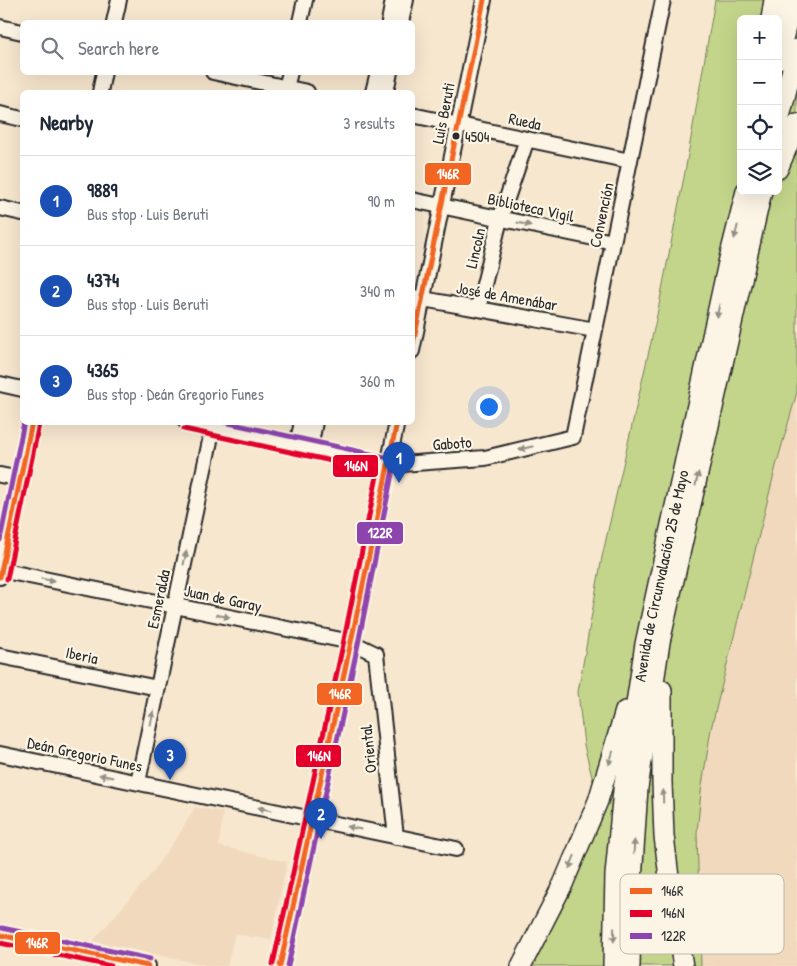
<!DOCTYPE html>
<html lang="en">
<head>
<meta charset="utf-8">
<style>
	body { margin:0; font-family:"Patrick Hand",sans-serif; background:#f6f6f7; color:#1f2937 }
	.controls { position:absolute; right:15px; top:15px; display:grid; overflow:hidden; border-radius:8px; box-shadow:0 5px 20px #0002 }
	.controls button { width:45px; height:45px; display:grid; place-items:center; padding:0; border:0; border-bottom:1px solid #e0e1e3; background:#fff; color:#1f2937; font:25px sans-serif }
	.you { position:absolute; left:488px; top:406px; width:18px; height:18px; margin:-12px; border:4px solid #fff; border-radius:50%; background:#1a73e8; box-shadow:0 0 0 8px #1a73e833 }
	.badge { display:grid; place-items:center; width:32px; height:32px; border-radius:50%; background:#c8321e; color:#fff; font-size:16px; font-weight:700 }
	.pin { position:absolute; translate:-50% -41px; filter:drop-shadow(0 1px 2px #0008) }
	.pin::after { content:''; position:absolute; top:26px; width:18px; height:15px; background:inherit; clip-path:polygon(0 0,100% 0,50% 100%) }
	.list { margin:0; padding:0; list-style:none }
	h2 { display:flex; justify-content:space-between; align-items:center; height:65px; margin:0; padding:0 20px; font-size:21px }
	h2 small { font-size:16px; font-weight:400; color:#747a83 }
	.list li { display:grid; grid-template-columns:32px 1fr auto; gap:15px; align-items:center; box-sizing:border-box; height:90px; padding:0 20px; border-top:1px solid #e0e1e3 }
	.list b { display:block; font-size:19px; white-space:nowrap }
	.list p { margin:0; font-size:16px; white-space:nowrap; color:#747a83 }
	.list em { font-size:16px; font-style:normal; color:#747a83 }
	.icon { flex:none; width:28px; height:28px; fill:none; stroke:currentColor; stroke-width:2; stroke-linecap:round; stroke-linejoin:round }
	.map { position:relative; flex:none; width:797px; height:966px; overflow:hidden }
	.search { position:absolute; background:#fff; box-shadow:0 5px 20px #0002; left:20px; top:20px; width:395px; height:55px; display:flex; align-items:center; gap:12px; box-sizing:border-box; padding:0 18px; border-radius:8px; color:#747a83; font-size:19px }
	.panel { position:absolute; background:#fff; box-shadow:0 5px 20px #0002; left:20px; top:90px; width:395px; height:335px; border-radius:8px }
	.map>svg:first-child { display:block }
</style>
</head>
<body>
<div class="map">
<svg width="797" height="966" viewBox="0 0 797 966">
	<rect width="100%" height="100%" fill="#f8e7cf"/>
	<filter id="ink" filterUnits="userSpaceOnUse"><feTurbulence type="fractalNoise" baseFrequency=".02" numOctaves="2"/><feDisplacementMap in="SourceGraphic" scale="10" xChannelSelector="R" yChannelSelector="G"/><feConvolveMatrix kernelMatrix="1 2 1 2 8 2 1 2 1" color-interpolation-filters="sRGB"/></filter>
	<g filter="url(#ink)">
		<path fill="#f1d9bd" d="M797,392V966H701L697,833L701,792L711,729L776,466Z
			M195,807L223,812L219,846L287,862L271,940L235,934L227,966H210L93,941L151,874L178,836Z"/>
		<path fill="#c3d58a" stroke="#77805a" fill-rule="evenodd" d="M715,0H797V392L776,466L711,729L701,792L697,833L701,966H521L598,801L584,745L578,692L602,557L656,320L685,172ZM741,19H778V191H741Z"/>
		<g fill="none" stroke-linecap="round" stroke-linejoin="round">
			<defs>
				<path id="minor" d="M114,22L119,0
					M300,22L305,0
					M389,22L393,0
					M401,22L406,0
					M0,27L22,32
					M213,72L307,92
					M100,92L104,72
					M285,92L290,72
					M373,92L378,72
					M386,92L390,72
					M0,114L22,119
					M412,115L630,161
					M412,200L613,242
					M0,208L22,213
					M412,297L595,330
					M478,309L500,219L527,139
					M412,351L484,0
					M0,384L22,389
					M186,422L387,465L485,458L573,437L663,0
					M297,445L302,422
					M310,448L315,422
					M0,475L20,479
					M0,570L351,642L376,654L396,837
					M0,577L32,422
					M0,656L158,688
					M0,754L456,849
					M138,782L214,422
					M0,935L148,966
					M280,966L351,642L397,422"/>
				<g id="highway">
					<path d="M771,19L774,0"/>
					<path d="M778,59L793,0"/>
					<path d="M778,125L797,49"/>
					<path d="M778,169L797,124"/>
					<path d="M662,690V782L664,836L671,894L683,966"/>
					<path d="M521,966L563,884L598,801L625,711"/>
					<path id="s1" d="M613,966L615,875L623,790L645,644L728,263L746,191"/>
					<path d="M630,966L632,880L638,788L660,642L762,191"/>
				</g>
			</defs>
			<use href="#minor" stroke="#2b2b2b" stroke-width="18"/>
			<use href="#highway" stroke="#2b2b2b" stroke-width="22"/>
			<use href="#minor" stroke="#fcf5e5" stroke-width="14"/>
			<use href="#highway" stroke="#fcf5e5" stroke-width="19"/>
			<defs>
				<path id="bus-1" d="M412,349L484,0
					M0,577L32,422
					M0,935L148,966
					M280,966L351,642L397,422"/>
				<path id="bus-2" d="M184,429L378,471L344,640L273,964
					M7,579L39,424
					M0,943L111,966"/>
				<path id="bus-3" d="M224,422L389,458L392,460L394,464L358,644L288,966
					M0,540L24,422
					M2,928L150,959"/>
			</defs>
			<use href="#bus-1" stroke="#fcf5e5" stroke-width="9"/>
			<use href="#bus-2" stroke="#fcf5e5" stroke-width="9"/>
			<use href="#bus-3" stroke="#fcf5e5" stroke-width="9"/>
			<use href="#bus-1" stroke="#f26522" stroke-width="5"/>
			<use href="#bus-2" stroke="#e4002b" stroke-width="5"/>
			<use href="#bus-3" stroke="#8e44ad" stroke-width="5"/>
		</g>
		<defs><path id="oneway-solid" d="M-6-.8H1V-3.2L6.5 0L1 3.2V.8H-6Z" transform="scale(1.25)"/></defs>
		<g fill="#949088">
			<use href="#oneway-solid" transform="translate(524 224) rotate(12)"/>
			<use href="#oneway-solid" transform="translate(736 232) rotate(104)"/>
			<use href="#oneway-solid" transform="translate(718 311) rotate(102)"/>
			<use href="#oneway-solid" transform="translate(526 448) rotate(167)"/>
			<use href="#oneway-solid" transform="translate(697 479) rotate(-77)"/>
			<use href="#oneway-solid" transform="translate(185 558) rotate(-78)"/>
			<use href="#oneway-solid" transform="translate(48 580) rotate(12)"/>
			<use href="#oneway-solid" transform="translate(223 616) rotate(12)"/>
			<use href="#oneway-solid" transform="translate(152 718) rotate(-78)"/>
			<use href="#oneway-solid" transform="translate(611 758) rotate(107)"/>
			<use href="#oneway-solid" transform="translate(106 776) rotate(-169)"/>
			<use href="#oneway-solid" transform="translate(663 796) rotate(-92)"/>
			<use href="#oneway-solid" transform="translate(265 809) rotate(-168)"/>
			<use href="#oneway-solid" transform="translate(354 828) rotate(-168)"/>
			<use href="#oneway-solid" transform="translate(634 847) rotate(-86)"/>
			<use href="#oneway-solid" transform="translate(572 862) rotate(113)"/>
			<use href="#oneway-solid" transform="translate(614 935) rotate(91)"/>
		</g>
	</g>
	<circle fill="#2b2b2b" stroke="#fcf5e5" stroke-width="2" cx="456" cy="136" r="4.5"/>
	<g text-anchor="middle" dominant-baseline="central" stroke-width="4.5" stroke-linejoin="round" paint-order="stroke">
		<g font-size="15" fill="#2b2b2b" stroke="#fcf5e5" text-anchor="start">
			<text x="465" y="136">4504</text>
		</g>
		<g font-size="16" fill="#2b2b2b" stroke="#fcf5e5">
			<text transform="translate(443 113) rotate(-79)">Luis Beruti</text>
			<text transform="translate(525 121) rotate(12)">Rueda</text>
			<text transform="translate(531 207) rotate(12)">Biblioteca Vigil</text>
			<text transform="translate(601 215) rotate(-78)">Convención</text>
			<text transform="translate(475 248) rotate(-77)">Lincoln</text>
			<text transform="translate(507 296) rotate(10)">José de Amenábar</text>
			<text transform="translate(452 443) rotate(-4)">Gaboto</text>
			<text stroke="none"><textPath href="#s1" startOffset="394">Avenida de Circunvalación 25 de Mayo</textPath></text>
			<text transform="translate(223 598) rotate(12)">Juan de Garay</text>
			<text transform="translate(158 599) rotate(-78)">Esmeralda</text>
			<text transform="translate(82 655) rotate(12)">Iberia</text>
			<text transform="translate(368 749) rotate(-96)">Oriental</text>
			<text transform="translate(85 754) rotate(12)">Deán Gregorio Funes</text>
		</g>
	</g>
	<rect x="620" y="874" width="164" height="80" rx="8" fill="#fcf5e5" stroke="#bdb8ad" stroke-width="1"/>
	<rect x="630" y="888" width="22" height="6" fill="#f26522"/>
	<rect x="630" y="910" width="22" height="7" fill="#e4002b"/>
	<rect x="630" y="933" width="22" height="6" fill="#8e44ad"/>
	<g font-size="14" fill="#2b2b2b">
		<text x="661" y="896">146R</text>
		<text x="661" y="918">146N</text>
		<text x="661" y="941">122R</text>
	</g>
	<g stroke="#fcf5e5" stroke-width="2">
		<rect x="424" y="162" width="48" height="24" rx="5" fill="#f26522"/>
		<rect x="332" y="454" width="47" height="24" rx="5" fill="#e4002b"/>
		<rect x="356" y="521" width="48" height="24" rx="5" fill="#8e44ad"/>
		<rect x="316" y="682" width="47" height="24" rx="5" fill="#f26522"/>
		<rect x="295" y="744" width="47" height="24" rx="5" fill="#e4002b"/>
		<rect x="14" y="931" width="47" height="24" rx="5" fill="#f26522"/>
	</g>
	<g font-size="14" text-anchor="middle" font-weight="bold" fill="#fff">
		<text x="448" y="179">146R</text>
		<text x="356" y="471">146N</text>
		<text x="380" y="538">122R</text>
		<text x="340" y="699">146R</text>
		<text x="319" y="761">146N</text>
		<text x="37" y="948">146R</text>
	</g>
</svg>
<div class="controls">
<button>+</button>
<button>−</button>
<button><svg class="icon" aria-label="locate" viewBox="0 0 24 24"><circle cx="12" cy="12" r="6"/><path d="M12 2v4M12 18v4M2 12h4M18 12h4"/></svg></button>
<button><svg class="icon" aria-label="layers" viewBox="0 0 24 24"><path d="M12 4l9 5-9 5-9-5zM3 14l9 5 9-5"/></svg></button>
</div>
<div class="you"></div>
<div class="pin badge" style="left:399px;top:483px;background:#1a4fb4">1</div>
<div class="pin badge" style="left:321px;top:839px;background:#1a4fb4">2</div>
<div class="pin badge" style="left:170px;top:780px;background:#1a4fb4">3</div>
<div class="search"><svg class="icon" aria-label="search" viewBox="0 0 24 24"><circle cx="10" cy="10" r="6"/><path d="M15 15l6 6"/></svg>Search here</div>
<section class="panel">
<h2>Nearby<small>3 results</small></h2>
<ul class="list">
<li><span class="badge" style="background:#1a4fb4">1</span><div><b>9889</b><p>Bus stop · Luis Beruti</p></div><em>90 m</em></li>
<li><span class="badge" style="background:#1a4fb4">2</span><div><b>4374</b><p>Bus stop · Luis Beruti</p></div><em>340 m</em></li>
<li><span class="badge" style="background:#1a4fb4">3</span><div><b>4365</b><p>Bus stop · Deán Gregorio Funes</p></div><em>360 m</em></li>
</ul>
</section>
</div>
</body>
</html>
